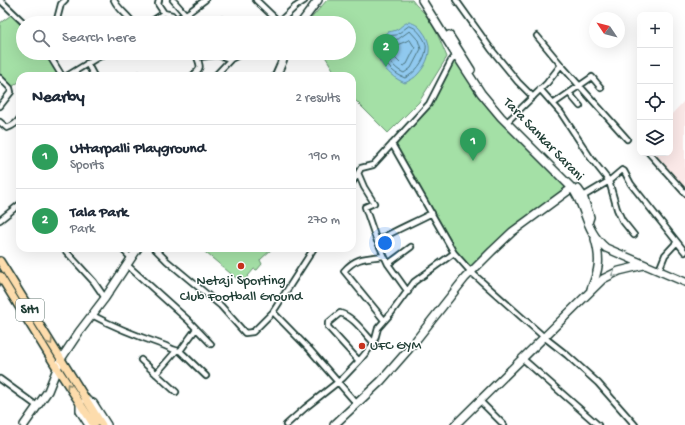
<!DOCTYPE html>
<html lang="en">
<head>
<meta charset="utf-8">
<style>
	body { margin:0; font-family:"Gochi Hand",sans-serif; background:#f6f6f7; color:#1f2937 }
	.controls { position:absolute; right:12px; top:12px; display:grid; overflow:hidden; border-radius:8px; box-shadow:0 4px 16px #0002 }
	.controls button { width:36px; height:36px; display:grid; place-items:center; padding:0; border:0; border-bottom:1px solid #e0e1e3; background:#fff; color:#1f2937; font:20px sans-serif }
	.compass { position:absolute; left:589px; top:12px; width:36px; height:36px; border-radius:50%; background:#fff; box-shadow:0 4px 16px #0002; rotate:305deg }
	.you { position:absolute; left:385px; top:243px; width:14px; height:14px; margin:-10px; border:3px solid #fff; border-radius:50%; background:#1a73e8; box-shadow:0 0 0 6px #1a73e833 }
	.badge { display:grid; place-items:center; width:26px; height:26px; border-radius:50%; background:#c8321e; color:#fff; font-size:13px; font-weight:700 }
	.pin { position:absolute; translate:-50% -33px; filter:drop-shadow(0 1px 2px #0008) }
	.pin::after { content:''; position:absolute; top:21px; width:14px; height:12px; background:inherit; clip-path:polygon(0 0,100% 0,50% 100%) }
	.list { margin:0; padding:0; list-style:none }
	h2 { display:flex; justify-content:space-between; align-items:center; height:52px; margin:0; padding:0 16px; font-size:17px }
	h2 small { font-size:13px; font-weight:400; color:#747a83 }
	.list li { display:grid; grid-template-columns:26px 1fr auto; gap:12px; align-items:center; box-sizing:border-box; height:64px; padding:0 16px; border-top:1px solid #e0e1e3 }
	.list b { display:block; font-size:15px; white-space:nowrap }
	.list p { margin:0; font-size:13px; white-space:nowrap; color:#747a83 }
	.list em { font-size:13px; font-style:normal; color:#747a83 }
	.icon { flex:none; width:22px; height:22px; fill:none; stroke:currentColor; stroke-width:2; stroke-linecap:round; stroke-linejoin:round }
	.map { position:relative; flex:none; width:685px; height:425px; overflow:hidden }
	.search { position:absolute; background:#fff; box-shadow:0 4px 16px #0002; left:16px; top:16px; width:340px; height:44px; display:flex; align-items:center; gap:10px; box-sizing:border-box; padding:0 14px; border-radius:22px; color:#747a83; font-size:15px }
	.panel { position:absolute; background:#fff; box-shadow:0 4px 16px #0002; left:16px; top:72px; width:340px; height:180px; border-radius:12px }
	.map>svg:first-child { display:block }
</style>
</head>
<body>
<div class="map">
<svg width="685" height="425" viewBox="0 0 685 425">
	<rect width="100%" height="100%" fill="#fff"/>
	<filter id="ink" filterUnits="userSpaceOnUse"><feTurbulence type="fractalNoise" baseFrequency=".025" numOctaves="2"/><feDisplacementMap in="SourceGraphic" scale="8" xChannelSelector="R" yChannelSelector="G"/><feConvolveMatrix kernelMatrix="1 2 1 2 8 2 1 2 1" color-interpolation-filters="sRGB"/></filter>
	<g filter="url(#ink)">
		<path fill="#fbe9e8" d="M685,100V200L646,153H670V116Z"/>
		<path fill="#a4e0a6" stroke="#628e6d" d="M327,0H412C416,6 421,9 425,14C435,26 441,43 447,57L419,102L388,133L352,97V76H337L323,53H349V23L308,22Z
			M14,13L23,23V53H48L62,76H33L30,73L26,76H20V81L12,87L0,74V23Z
			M456,54L469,79L564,185L566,189L470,267L456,251L396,146C419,117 443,90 456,54Z
			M200,248H273L260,260L262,264L257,270L254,269L242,283Z"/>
		<path fill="#90c9ef" stroke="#6391a4" d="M409,22C416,24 419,26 423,32C434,46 429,62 418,74C415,78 410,80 405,83C388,76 378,63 373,44L387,32C401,31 399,25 409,22Z"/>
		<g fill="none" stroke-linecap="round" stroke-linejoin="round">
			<path stroke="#4c757f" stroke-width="1" d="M409,26C415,27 417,30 421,35C424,39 427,44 426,49C425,61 414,74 405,78C391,73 381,60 378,45L388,36L396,35Z
				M410,31L418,40L421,49L411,68L404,73C394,69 386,57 383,47L390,41L398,39Z
				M410,40L415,48L407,64L403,66L395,58L391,48Z"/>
			<defs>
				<path id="street" d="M0,0L24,23
					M114,0C118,9 127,14 133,23
					M159,0L158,4L164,13
					M173,0L186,15
					M256,0L279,22
					M456,0L491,49L518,82L533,97
					M175,19C187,16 195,7 205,0
					M222,20L225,23
					M56,23L61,4L65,0
					M149,23L164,13L172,15L177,23
					M278,23L295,7L304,1
					M537,36L561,65L627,139
					M48,53L62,76
					M193,53L199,57L217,55L231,59L243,53
					M87,63L94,76
					M139,75L140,76
					M67,76L95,59L107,53
					M192,76C202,68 201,67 196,55
					M215,76L231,59
					M0,78L10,88L11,92L0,106
					M540,89L561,113L590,157L609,181L582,197
					M569,93L580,106
					M553,104L592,77L601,88
					M0,122L7,128C13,126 17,123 20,118
					M507,122L547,83L561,65
					M392,144L454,253L471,272L544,337L567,355L598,383L635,425
					M649,153L685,193
					M358,173L364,187L374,203L365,207L375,236L388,264L408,292
					M352,183L361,168L373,165L429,104L451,61L457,54
					M0,220L20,204
					M634,235L622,220L617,209L609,181L622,170L624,171L631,184L685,252
					M377,241C395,230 413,223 432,213
					M63,248L94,282L105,298
					M121,248L131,258
					M154,248L167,261L221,306L245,333L253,332L273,312L314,248
					M384,256C366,258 356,257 344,271L384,320
					M388,264L411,247
					M127,265L188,320L211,344
					M659,270L665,255L677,242
					M273,312L310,350L357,404
					M92,315C116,328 137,336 163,345C169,347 174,351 180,351L206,376
					M180,351L196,329
					M523,359L598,425
					M141,360L176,392
					M359,361L328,327V323L340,313C354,317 364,333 374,343
					M156,374L176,351
					M0,379L37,406
					M480,401L504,425
					M286,425L305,408L343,378L359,361L374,343L378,328L392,312L414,282L454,253"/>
				<path id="secondary" d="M422,0L453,50L481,93L501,117L572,188C587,208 584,230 606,248L685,282
					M301,23L318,0
					M449,35L471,70
					M276,76L286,53
					M578,189L583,196L590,217L588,223
					M591,289C599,270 601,260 595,239
					M86,400L93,403L107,425
					M80,403V411L89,425
					M24,425L48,391L61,359L79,332L105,298L138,248
					M334,425L381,381L409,349L465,278L492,251L512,232L572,188
					M455,425L603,279L619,271L644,265"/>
				<path id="primary" d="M0,261L102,425
					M0,276L57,368L94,425"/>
			</defs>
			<use href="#street" stroke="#1f3d34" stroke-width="8"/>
			<use href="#secondary" stroke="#1f3d34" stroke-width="10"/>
			<use href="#primary" stroke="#1f3d34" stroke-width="10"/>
			<use href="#street" stroke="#fff" stroke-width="4.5"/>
			<use href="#secondary" stroke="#fff" stroke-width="7"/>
			<use href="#primary" stroke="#fddcac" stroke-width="7"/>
		</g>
		<defs><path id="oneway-chevron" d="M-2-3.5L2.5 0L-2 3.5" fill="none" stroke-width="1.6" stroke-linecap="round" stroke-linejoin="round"/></defs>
		<use stroke="#8f9e9a" href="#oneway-chevron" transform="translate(614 274) rotate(154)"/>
		<g stroke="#8e8c70">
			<use href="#oneway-chevron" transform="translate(50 342) rotate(58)"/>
			<use href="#oneway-chevron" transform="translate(69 386) rotate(-124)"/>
		</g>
	</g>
	<g fill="#c8321e" stroke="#fff" stroke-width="1.5">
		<circle cx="241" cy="266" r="4"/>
		<circle cx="362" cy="346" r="4"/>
	</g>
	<g text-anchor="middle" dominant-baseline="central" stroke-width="3" stroke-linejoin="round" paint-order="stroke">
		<rect fill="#fff" stroke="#627771" stroke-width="1" x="16" y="299" width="28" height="22" rx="3"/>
		<g font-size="13" font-weight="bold" fill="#1f3d34">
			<text x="30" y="310">SH1</text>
		</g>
		<g font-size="14" fill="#1f3d34" stroke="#fff">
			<text transform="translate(543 140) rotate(46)">Tara Sankar Sarani</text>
		</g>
		<g font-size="14" fill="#1f3d34" stroke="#fff">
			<text x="241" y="281">Netaji Sporting<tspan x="241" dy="16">Club Football Ground</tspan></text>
			<text x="370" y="346" text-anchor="start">UFC GYM</text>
		</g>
	</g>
</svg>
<div class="controls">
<button>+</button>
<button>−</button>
<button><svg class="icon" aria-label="locate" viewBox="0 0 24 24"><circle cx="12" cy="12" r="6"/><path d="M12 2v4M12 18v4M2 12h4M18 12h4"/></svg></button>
<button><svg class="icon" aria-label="layers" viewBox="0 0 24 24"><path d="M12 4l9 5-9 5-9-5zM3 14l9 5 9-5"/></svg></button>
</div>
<svg class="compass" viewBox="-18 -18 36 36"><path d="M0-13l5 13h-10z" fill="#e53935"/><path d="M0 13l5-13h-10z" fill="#747a83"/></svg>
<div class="you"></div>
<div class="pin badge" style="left:473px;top:161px;background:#2e9e5b">1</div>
<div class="pin badge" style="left:386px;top:67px;background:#2e9e5b">2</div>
<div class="search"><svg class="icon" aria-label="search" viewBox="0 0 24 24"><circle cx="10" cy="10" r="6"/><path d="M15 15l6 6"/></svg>Search here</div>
<section class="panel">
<h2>Nearby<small>2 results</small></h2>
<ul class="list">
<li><span class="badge" style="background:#2e9e5b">1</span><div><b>Uttarpalli Playground</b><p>Sports</p></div><em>190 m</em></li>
<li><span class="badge" style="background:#2e9e5b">2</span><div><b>Tala Park</b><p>Park</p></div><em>270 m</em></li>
</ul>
</section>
</div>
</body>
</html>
